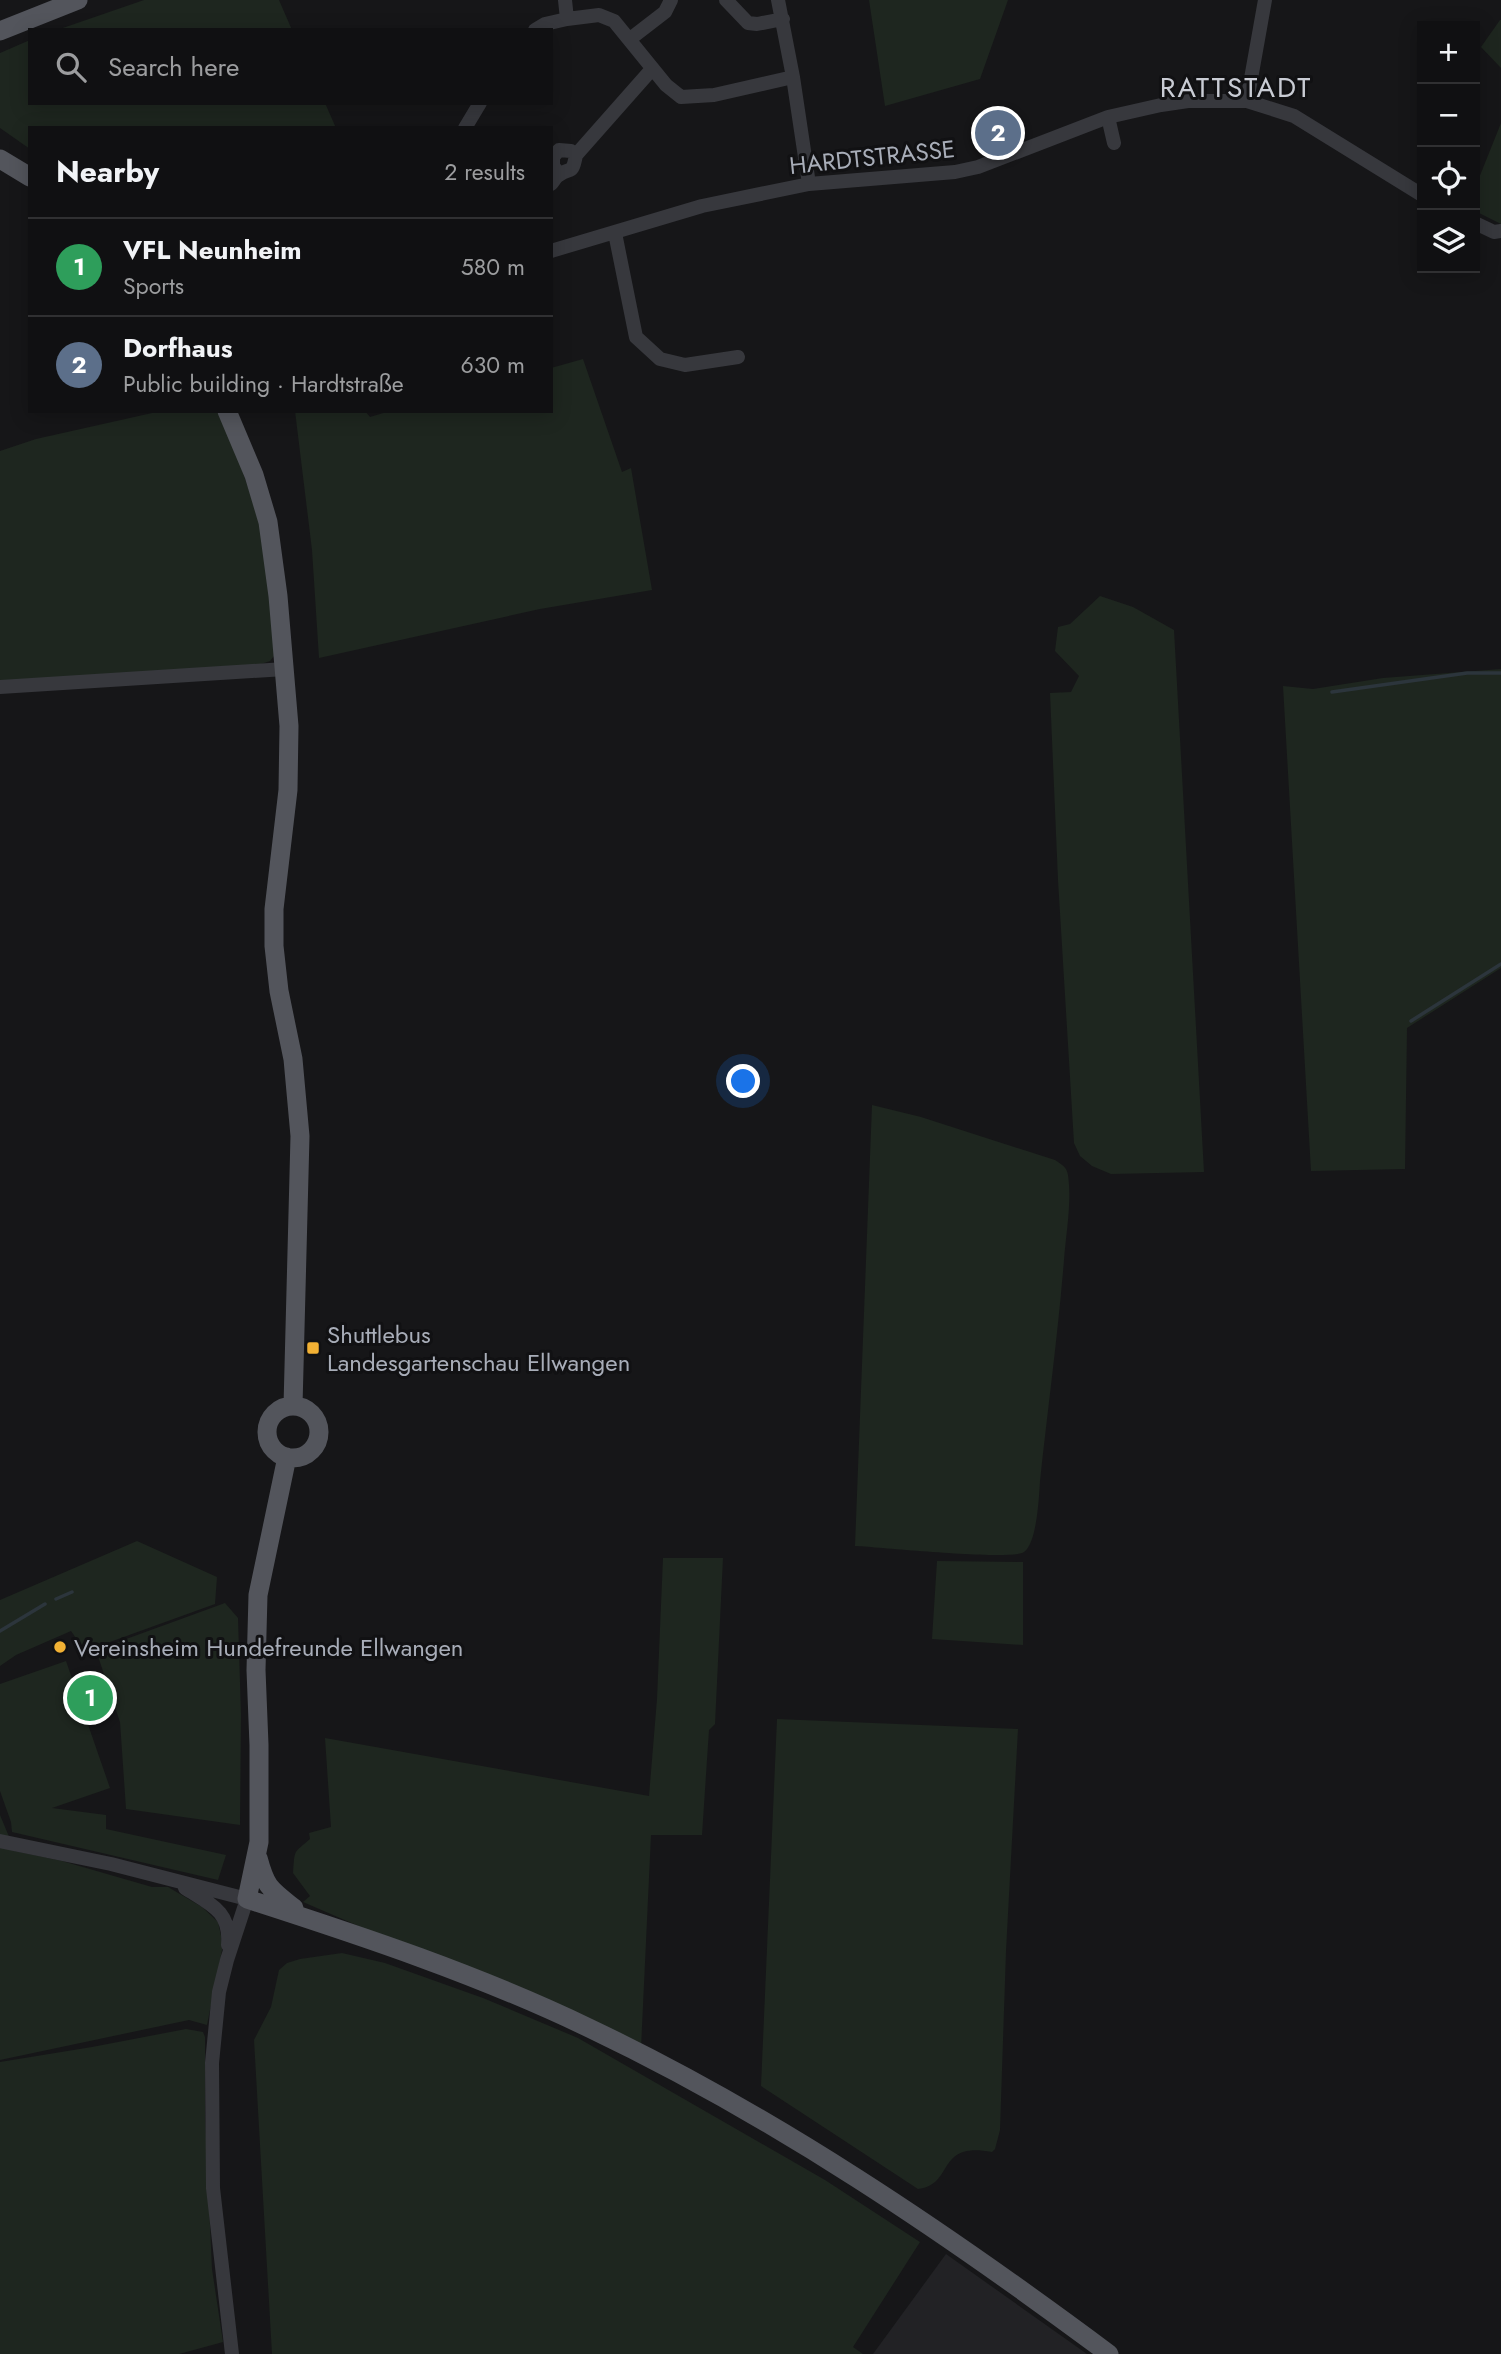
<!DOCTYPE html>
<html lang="en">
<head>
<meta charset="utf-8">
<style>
	body { margin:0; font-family:Jost,sans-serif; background:#1e1e20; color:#f1f3f6 }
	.controls { position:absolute; right:21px; top:21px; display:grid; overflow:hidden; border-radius:0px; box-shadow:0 4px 18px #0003 }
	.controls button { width:63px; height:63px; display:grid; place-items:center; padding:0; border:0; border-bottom:2px solid #303032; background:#101012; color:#f1f3f6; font:35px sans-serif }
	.you { position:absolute; left:744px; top:1082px; width:24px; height:24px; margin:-18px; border:5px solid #fff; border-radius:50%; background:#1a73e8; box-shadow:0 0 0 10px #1a73e833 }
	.badge { display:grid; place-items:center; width:46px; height:46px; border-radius:50%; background:#0b8043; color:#fff; font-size:23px; font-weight:700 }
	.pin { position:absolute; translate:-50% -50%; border:4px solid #fff; box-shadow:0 2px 7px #0006 }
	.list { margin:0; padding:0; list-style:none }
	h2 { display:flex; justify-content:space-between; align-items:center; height:91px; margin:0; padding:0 28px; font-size:30px }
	h2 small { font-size:23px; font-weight:400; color:#9c9d9f }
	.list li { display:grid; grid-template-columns:46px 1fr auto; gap:21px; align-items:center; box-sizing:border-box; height:98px; padding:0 28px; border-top:2px solid #303032 }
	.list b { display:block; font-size:26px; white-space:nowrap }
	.list p { margin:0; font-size:23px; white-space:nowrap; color:#9c9d9f }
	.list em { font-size:23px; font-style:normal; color:#9c9d9f }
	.icon { flex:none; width:38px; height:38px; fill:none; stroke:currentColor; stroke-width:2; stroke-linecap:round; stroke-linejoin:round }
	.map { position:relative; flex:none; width:1501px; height:2354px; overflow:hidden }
	.search { position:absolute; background:#101012; box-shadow:0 4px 18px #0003; left:28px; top:28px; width:525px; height:77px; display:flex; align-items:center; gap:18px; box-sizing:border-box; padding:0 24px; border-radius:0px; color:#9c9d9f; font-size:26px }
	.panel { position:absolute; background:#101012; box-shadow:0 4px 18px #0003; left:28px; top:126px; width:525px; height:287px; border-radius:0px }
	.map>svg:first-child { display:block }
</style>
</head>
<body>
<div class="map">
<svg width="1501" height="2354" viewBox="0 0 1501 2354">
	<rect width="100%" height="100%" fill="#161618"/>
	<path fill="#222225" d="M946,2254L1087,2354H873Z"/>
	<path fill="#1e261f" d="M144,0H279L292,30H57Z
		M869,0H1008L980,79L885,106Z
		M1500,20H1501V68L1481,47Z
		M30,40V103H325L336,128H30V149L0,128V53Z
		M1501,123V224L1475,211V188Z
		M583,359L622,472L631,468L652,590L540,609L319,658L312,550L295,411H365L370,417L390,411H551V368Z
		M161,411H218L228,428L261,526L278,651L270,661L258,665L0,682V451L36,439Z
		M1100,596L1133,607L1174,630L1204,1172L1111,1174L1092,1166L1080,1156L1074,1143L1058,880L1050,693L1071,692L1079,676L1055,651L1058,627L1070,624Z
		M1501,669V968L1407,1028L1405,1169L1311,1171L1283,686L1313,689L1383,678Z
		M872,1105L921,1117L1055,1160C1061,1164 1067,1167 1068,1175C1072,1202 1066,1233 1064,1260C1058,1334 1048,1407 1040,1481C1039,1497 1037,1543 1024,1552C1012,1561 879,1547 855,1546Z
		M137,1541L217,1577L215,1604L85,1651L71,1631L16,1655L0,1666V1600Z
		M663,1558H723L715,1724L709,1730L702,1835H651L641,2048L303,1902L310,1896L293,1873C295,1848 293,1854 310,1839L309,1833L331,1827L325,1738L649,1796L657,1699Z
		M937,1561L1023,1562V1645L932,1639Z
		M225,1603L238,1618L241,1715L240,1825L126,1809L120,1722L96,1650Z
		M66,1661L110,1788L52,1808L106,1815V1829L226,1855L218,1880L12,1832L11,1822L0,1791V1684Z
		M777,1719L1018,1729L1006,1951L1000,2130L995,2149L992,2152C935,2141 955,2185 918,2189L761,2086Z
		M0,1815L15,1851L62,1861L152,1887H168L202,1907L218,1922L223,1945L207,2025L189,2020L0,2060Z
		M342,1953L385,1963L483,1998L578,2038L825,2180L920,2242L853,2347L863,2354H272L254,2040L271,2007L279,1970L287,1963L300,1959Z
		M186,2029L203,2032L205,2037V2115L212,2269L223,2342L179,2354H0V2062L92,2047Z"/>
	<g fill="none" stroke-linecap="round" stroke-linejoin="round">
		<path stroke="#2c353c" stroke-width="3.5" d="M1332,692L1467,673H1501
			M1411,1021L1501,964
			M56,1599L72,1592
			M0,1631L45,1604"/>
		<path stroke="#37383d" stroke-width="14" d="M565,0L567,19
			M726,0L748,23L757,24L783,19
			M778,0L793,77L809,184
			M535,30L545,24L567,19L599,15L614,21L666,85L681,97L714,95L793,77
			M630,39L665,12L671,0
			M1247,101L1265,0
			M1108,117L1114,143
			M465,128L480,103
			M559,174L553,166V157L559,150L571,151L576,155
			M551,184C554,181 555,177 559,175C570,166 572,177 576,155L652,69
			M1475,223L1494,232L1501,231
			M615,233L636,337L660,359L685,365L738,357
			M551,251L702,206L809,184L955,172L978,167L1108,117L1161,105L1188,101H1247L1294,116L1422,195
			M0,687L285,669
			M0,1841L111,1864L247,1899L227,1960L219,1992L212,2063L213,2188L232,2354
			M185,1888C210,1904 231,1911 228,1945"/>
		<path stroke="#53555c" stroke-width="19" d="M0,31L78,0
			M0,159L30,177
			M227,411L254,475L268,522L278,596L289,726L288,790L274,909V946L279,991L293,1059L300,1136L293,1406
			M267 1432a26 26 0 1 1 52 0a26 26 0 1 1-52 0Z
			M287,1457L258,1595L256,1670L259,1745V1842L247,1899C362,1936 479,1975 589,2028C774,2116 945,2232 1109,2354
			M258,1858C266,1888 270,1889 294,1908"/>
	</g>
	<g fill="#f2b134" stroke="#111113" stroke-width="2.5">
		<rect x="306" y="1341" width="14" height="14" rx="3.5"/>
		<circle cx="60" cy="1647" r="7"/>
	</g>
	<g text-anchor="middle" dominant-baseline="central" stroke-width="6" stroke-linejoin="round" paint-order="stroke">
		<g font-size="24" fill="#a8adb8" stroke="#111113">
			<text transform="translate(872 157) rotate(-6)">HARDTSTRASSE</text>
		</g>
		<g font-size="24" fill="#a8adb8" stroke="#111113" text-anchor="start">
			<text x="327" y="1334">Shuttlebus<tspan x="327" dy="28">Landesgartenschau Ellwangen</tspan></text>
			<text x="74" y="1647">Vereinsheim Hundefreunde Ellwangen</text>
		</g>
		<g font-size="28" letter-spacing="2" fill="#c9ccd4" stroke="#111113">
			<text x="1236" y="87">RATTSTADT</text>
		</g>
	</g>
</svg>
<div class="controls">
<button>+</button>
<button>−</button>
<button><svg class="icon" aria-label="locate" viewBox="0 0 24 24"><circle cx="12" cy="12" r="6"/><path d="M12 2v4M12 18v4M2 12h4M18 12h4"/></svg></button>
<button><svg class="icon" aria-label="layers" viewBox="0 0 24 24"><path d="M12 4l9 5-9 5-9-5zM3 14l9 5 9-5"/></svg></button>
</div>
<div class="you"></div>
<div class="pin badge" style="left:90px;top:1698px;background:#2e9e5b">1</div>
<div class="pin badge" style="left:998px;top:133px;background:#5c6f8a">2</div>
<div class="search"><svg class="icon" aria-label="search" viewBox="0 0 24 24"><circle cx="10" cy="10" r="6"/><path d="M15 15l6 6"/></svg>Search here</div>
<section class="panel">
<h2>Nearby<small>2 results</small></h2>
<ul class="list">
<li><span class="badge" style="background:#2e9e5b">1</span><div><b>VFL Neunheim</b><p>Sports</p></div><em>580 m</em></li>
<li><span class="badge" style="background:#5c6f8a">2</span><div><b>Dorfhaus</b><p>Public building · Hardtstraße</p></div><em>630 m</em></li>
</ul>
</section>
</div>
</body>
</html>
